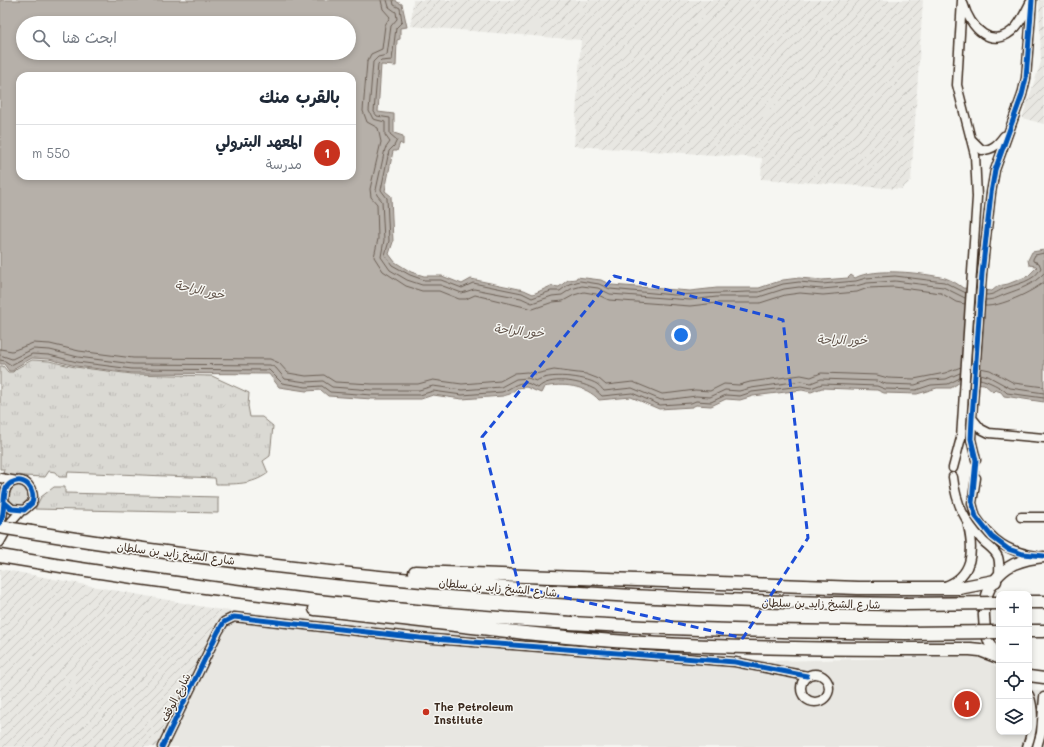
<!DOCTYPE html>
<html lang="ar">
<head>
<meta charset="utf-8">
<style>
	body { margin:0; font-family:Mali,"Playpen Sans Arabic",sans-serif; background:#f2f2f3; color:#1f2937; direction:rtl }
	.controls { position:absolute; right:12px; bottom:12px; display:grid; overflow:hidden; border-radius:8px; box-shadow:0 2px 6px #0003 }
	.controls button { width:36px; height:36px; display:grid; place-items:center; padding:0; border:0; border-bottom:1px solid #e0e1e3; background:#fff; color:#1f2937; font:20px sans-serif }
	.you { position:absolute; left:681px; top:335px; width:14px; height:14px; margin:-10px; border:3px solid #fff; border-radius:50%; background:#1a73e8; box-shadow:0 0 0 6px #1a73e833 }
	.badge { display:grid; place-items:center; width:26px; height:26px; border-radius:50%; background:#c8321e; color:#fff; font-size:13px; font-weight:700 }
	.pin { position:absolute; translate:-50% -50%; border:2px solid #fff; box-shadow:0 1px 4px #0006 }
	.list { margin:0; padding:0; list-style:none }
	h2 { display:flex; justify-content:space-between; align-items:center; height:52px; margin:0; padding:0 16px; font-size:17px }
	h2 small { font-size:13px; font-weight:400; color:#747a83 }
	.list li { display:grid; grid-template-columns:26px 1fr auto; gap:12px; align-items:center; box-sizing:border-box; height:56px; padding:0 16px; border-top:1px solid #e0e1e3 }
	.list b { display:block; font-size:15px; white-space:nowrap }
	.list p { margin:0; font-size:13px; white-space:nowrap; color:#747a83 }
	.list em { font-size:13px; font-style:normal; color:#747a83 }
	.icon { flex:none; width:22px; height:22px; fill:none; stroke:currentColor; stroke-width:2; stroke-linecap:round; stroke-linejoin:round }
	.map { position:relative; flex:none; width:1044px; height:747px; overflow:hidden; direction:ltr }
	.search { position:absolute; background:#fff; box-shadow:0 2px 6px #0003; left:16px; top:16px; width:340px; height:44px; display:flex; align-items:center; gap:10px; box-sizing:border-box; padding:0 14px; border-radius:22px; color:#747a83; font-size:15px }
	.panel { position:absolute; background:#fff; box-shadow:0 2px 6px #0003; left:16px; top:72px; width:340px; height:108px; border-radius:12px; direction:rtl }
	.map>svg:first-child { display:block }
</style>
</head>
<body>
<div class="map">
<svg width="1044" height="747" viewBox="0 0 1044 747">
	<defs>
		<pattern id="industrial-furrows" width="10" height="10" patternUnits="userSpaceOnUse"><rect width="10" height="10" fill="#e8e7e2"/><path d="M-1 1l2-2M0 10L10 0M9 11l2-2" fill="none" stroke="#c8c6c1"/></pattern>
		<pattern id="park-tufts" width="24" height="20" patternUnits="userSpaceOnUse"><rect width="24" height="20" fill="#dad9d3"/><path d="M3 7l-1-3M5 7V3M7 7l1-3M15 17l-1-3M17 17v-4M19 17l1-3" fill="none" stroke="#bcbab5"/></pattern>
	</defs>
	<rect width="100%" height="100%" fill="#f6f6f2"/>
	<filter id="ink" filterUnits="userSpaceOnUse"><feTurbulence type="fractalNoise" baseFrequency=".025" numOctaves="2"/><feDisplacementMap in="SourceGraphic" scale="8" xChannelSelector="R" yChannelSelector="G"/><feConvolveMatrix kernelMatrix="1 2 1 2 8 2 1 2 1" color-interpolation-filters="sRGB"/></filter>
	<g filter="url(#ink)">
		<path fill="#e8e7e2" d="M221,610L775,661L978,656L999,668V732H1029V689L1044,692V747H162Z"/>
		<path fill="url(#industrial-furrows)" d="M413,0H923L911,181L901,189L761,179L762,158L574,146L581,40L411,26Z
			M1039,0H1044V124L1022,118L1041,62Z
			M0,569L221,610L159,747H0Z"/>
		<path fill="url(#park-tufts)" stroke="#8a8278" d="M32,360L49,361L75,367L132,374L212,376L249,393L248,406L250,417H262L273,426L270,456L263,461L268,473C252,485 235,484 216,484L215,478L68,472L67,477H59L55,472L49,471L45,477L3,475L4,469H0V366H3L8,372H13L17,368Z
			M19,484H23L31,489L28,506L16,507L10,501C8,493 11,487 19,484Z
			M54,487H65V493L218,497V513L35,509L41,497Z"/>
		<path fill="#b6b0a9" stroke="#857a71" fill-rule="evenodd" d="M0,0H396L397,2L402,4L407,27L400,28V39L397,40L396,66L381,65L378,112L394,114V133L403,136V145L400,143L397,151H393L385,191L391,196L393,242L389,254L395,262L411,272L424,276H442L462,284L471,279L524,290L533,294L551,286L559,287L568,280L576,279L577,277L601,280L611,285L690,291L717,288H759L783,280L799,278L822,280L848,278L851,275L855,278C875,267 923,273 945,278C951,280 958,284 963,288L992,291L998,286L1008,284L1028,276L1037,267L1036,266L1029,265L1028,260L1032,252L1044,250V402L1004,396L1001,392L995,390L993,392L984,384L960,382L951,388H937L917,394L884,393L877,390L822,388L811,392L802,390L753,396L740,400L726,399L711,406L696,405L692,407L659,409L631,397L599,400C586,385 562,383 544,387L541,393L526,387L517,388L510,394L503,396L462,399L433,395L421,399H372L328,396L321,390L306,391L279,387L269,374L132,373L76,366L49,359L32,358L16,367L13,371H9L4,364H0ZM23,23H349V53H23ZM20,76H352V176H20Z"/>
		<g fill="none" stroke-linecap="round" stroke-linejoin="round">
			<path stroke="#6c6056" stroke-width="1" d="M381,0L383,9L390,17L385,25L382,49L371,54L367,62L363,111L367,122L378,128L381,142L370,189L371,197L377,204L378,239L374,257L383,271L406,286L422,291H439L459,299H466L475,295L533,309L553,302L563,301L574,295L584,292L596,294L609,300L690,306L717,303H760L785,295L800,293L823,295L857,292L868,288L894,287L941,293L956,302L965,304
				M387,0L389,7L396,12L397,19L391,26L387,55L378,57L373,62L369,111L373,119L385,122V135L390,142L385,149L376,190L377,195L382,201L384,240L381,257L390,270L407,280L422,285H440L462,293L474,289L521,298L532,303L552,296L562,295L571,289L582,286L598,288L610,294L690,300L717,297H759L784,289L799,287L822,289L856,286L867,283L895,281L943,287L965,298
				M393,0L394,5L400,8L402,22L396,28L392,60L381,61L378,64L374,112L377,116L390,118V134L397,140L394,146L389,151L381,190L387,198L389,241L385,255L392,265L410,275L424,280H441L462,288L473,283L522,293L532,298L551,291H560L569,284L580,281L599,284L610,289L674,295L748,292H759L783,284L799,282L822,284L856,281L866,278L895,276L944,282L966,293
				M986,295C994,295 996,292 1003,289C1016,284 1034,282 1041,268L1039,263L1033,261V259L1035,255L1044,253
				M985,300C995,300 998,297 1006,294C1020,289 1033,285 1044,273
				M985,306C1000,307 1032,292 1044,282
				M0,349L12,351L33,343L50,344L79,351L133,358L270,359L279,363L288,373L306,376L324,375L335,382L372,384H418L433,380L462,384L500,381L515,373L527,372L535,374L554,370L586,374L599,379L606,385L633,382L662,394L672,393L695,390L710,391L724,384L739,385L750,382L801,375L811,377L821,373L877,375L888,378L914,379L945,373L961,367
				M0,355L12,359L33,349L50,350L78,357L133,364L270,365L276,368L285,379L306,382L323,381L332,387L372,390H419L433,386L462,390L501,387L516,379L528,378L536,381C548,373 584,376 597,384C600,386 602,389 604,391L632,388L661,400L673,399L696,396L710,397L725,390L739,391L751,388L801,381L811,383L821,379L877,381L886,384L915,385L930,380L946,379L960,373
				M0,360L5,361L11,365L32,354L49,355L77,362L132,369L269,370L282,383L306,387L322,386L330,392L372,395H420L433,391L462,395L502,392C511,389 516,382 526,383C530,383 534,387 538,388C549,376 579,381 592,388C596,389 598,393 602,396L632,393L660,405L691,403L696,401L711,402L726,395L740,396L752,392L801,386L811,388L822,384L877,386L885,389L916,390L931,385L948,384L960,378
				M980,368L990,370L1014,383L1044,387
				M980,374L988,376L1010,388L1044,393
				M980,379C986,380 1003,388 1007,393L1044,398"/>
			<path stroke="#d1cdc8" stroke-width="8" stroke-dasharray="8 4" stroke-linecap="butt" d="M976,478V460"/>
			<defs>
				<path id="minor" d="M963,3C970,27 992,53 1016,27C1022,20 1026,11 1030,3
					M972,140L982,150C993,150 998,144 1004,136
					M972,418L981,429L989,433L1044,438
					M976,460L971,439L972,418L982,274L991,193L995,170L1022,95L1026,78L1032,0
					M953,468L961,438L977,197L975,155L957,85L962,0
					M953,477C956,504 965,522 983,541C988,546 995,550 998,557C1000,563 999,570 999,576
					M0,478L17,481
					M975,514L972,503L976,478
					M976,517C993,542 1008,552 1037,556
					M1021,517H1044
					M0,523C7,509 0,489 11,483C25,475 36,490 32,503L24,510L12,509L5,503
					M0,542L11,522L21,511
					M945,586C973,576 974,551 968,526
					M801 688a14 14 0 1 1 28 0a14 14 0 1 1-28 0Z
					M162,747L218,632L224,622L234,617L420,638L735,662L807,676
					M1027,747C1033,730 1036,713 1029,695
					M1037,747L1041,733L1044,697"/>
				<path id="major" d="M999,658C976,630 978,582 1014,564C1024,560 1033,558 1044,557
					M1029,676L1044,678"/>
				<path id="highway" d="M31,532C320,579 612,602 905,604
					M0,556C213,592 428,617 644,627C731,631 818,632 905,633
					M415,572L858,588H959L995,581
					M1029,602H1044
					M315,609C424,621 533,636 643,643C752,649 861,649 970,649L980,650L998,657
					M1029,631H1044"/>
			</defs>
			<use href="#minor" stroke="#3b2a1e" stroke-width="11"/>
			<use href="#major" stroke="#3b2a1e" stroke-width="13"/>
			<use href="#highway" stroke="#3b2a1e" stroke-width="15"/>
			<use href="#minor" stroke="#f6f6f2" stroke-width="8"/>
			<use href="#major" stroke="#f6f6f2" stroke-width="10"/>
			<use href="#highway" stroke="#f6f6f2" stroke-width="12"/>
			<defs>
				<path id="highway-bridge" d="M0,527L31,532
					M905,604L999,603
					M905,633L999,632"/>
			</defs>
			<use href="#highway-bridge" stroke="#3b2a1e" stroke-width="15" stroke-linecap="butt"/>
			<use href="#highway-bridge" stroke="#f6f6f2" stroke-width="12"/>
			<defs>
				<path id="cycleway" d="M1032,0L1026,78L1022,95L995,170L991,193L982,274L972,418L971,439L976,460L972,503L976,517L992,537L1008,549L1023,554L1044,556
					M0,523C7,509 0,489 11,483C25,475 36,490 32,503L24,510L12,509L5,503
					M162,747L218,632L224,622L234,617L420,638L735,662L807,676"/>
			</defs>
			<use href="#cycleway" stroke="#f6f6f2" stroke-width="8"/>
			<use href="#cycleway" stroke="#0057b8" stroke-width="5"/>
		</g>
	</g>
	<path fill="none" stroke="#1d4ed8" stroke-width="3" stroke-dasharray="8 5" stroke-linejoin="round" d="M614,276L783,320L808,538L743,638L519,587L482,437Z"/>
	<circle fill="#c8321e" stroke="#f6f6f2" stroke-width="1.5" cx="426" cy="712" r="4"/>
	<g text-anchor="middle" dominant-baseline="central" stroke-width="3" stroke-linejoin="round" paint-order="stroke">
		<g font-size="11" fill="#3b2a1e" stroke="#f6f6f2">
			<text transform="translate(176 553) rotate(7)">شارع الشيخ زايد بن سلطان</text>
			<text transform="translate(498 587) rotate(5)">شارع الشيخ زايد بن سلطان</text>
			<text transform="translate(821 603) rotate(1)">شارع الشيخ زايد بن سلطان</text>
			<text transform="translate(175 697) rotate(-63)">شارع الوقف</text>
		</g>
		<g font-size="11" font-weight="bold" fill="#3b2a1e" stroke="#f6f6f2" text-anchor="start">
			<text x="434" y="706">The Petroleum<tspan x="434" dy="13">Institute</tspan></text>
		</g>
		<g font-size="12" font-style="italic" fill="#605248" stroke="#f6f6f2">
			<text transform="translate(200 289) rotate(12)">خور الراحة</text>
			<text transform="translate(519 330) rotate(5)">خور الراحة</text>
			<text transform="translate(842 339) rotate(1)">خور الراحة</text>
		</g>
	</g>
</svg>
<div class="controls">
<button>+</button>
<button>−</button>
<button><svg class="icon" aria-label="locate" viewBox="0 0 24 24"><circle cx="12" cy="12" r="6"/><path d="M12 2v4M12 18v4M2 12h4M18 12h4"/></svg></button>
<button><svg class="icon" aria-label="layers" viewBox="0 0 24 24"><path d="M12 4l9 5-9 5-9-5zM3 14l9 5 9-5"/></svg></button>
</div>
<div class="you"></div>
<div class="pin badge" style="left:967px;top:704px">1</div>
<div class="search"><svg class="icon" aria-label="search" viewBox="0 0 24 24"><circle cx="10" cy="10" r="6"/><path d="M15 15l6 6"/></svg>ابحث هنا</div>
<section class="panel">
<h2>بالقرب منك<small></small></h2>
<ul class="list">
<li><span class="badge">1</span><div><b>المعهد البترولي</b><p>مدرسة</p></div><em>550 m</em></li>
</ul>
</section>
</div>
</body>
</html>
